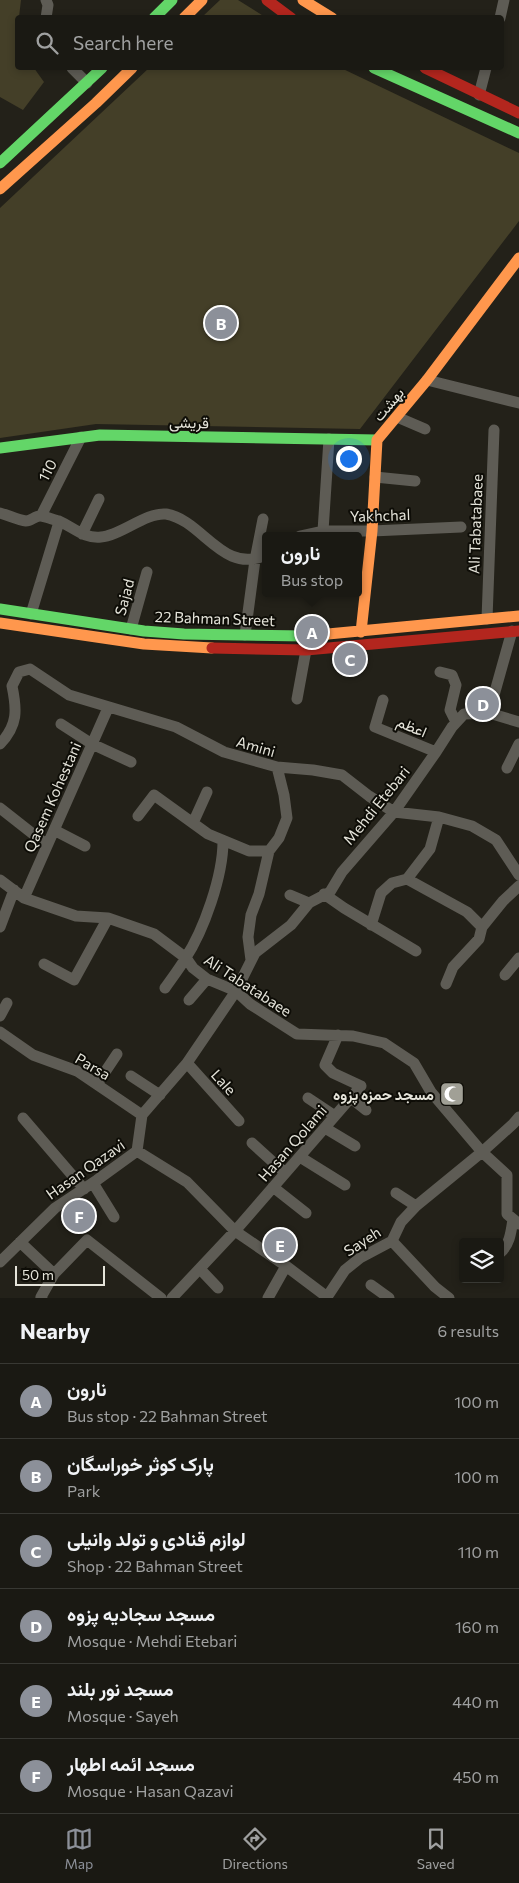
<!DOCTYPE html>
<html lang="en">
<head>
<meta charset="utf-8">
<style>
	body { margin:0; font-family:Commissioner,Vazirmatn,sans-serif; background:#272621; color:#f1f3f6 }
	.controls { position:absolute; right:15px; bottom:15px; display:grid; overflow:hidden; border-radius:5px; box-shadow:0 2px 8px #0003 }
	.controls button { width:45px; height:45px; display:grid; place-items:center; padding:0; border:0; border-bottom:1px solid #383833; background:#1a1913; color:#f1f3f6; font:25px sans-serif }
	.scale { position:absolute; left:15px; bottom:12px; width:90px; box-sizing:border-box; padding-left:5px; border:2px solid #e5e4da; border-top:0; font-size:14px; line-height:18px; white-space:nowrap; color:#e5e4da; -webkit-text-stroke:4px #0e0d07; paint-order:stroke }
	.you { position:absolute; left:348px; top:458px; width:18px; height:18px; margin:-12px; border:4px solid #fff; border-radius:50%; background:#1a73e8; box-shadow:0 0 0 8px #1a73e833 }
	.badge { display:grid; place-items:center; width:32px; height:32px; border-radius:50%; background:#8c9099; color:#fff; font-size:16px; font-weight:700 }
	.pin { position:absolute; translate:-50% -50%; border:2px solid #fff; box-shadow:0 1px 5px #0006 }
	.popup { position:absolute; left:262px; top:532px; width:100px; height:65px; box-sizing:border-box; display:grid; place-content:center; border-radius:5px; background:#1a1913; filter:drop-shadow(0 1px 4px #0005); font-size:16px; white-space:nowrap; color:#9fa0a0 }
	.popup b { font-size:19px; color:#f1f3f6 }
	.popup::after { content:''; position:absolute; left:50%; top:100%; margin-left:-10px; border:10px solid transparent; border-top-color:#1a1913 }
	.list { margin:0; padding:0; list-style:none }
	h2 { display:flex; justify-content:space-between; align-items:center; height:65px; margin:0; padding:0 20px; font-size:21px }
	h2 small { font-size:16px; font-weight:400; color:#9fa0a0 }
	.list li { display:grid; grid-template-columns:32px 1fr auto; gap:15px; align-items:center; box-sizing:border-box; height:75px; padding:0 20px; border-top:1px solid #383833 }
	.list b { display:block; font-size:19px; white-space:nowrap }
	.list p { margin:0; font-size:16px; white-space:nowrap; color:#9fa0a0 }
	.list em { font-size:16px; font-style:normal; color:#9fa0a0 }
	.icon { flex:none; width:28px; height:28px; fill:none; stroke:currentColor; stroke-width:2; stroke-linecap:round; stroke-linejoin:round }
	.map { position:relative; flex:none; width:519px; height:1298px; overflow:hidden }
	.search { position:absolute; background:#1a1913; box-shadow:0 2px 8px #0003; left:15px; right:15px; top:15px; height:55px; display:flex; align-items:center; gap:12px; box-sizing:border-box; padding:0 18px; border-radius:5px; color:#9fa0a0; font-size:19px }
	.sheet { height:515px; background:#1a1913 }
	nav { display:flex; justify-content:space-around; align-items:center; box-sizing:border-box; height:70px; border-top:1px solid #383833; background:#1a1913; font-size:14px; color:#9fa0a0 }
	nav a { display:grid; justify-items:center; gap:2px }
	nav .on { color:#8c9099 }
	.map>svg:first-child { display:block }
</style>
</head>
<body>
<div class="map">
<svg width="519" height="1298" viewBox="0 0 519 1298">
	<rect width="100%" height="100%" fill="#232119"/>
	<path fill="#443f28" d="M0,0H21L19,17L18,18L16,39L17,41L18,68H34L44,82L23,110L0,97Z
		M220,0H238L265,17H202Z
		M149,68H341L519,153V221L360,429L96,424L0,438V208Z"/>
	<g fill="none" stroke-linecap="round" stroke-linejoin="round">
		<path stroke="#5e5c55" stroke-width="11" d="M46,18L48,5L46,0
			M500,18L504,0
			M72,68L87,83
			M479,95L486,68
			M427,380L519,403
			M397,417L425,429
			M375,477L415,481
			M0,513C8,515 18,520 26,521C31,521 35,516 40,516C45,516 54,520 59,521C73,527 84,539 101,537C120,536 146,512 166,514C203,520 222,575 266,555
			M41,516L81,437
			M323,531L329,439
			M82,534L99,499
			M300,536L323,531H372L461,527
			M31,614L59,522
			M487,619L494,430
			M131,629L147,572
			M245,635L255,560L263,519
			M440,672L452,675L456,685L450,710L456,722
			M297,699L306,650
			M383,700L375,727L436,752
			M489,713L519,722
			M61,724L92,744L131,762
			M0,744C18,725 17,710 12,686L19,672L30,669L69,695L176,727L224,752L277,767L313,770L342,775L369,796L394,812L439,817L472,826L496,840L519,875
			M507,768L519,744
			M0,808L47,845
			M138,816L154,795L208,834L249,851H269
			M193,823L207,792
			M54,830L85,846
			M407,879L430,849L439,817
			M0,880L24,898L76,916L108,918L154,934L186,958L193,968L207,979L236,991L250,1004L297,1034L353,1036L384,1043L414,1063L431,1092L482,1152L507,1175V1214L519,1224
			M324,894L344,908L416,951
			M290,895L309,903
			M24,898L108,708
			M371,925L381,893L392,883L407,879L467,912L482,927
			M0,927L14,890
			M251,960L248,937L251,915L259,894L269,851L279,838L287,818L284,795L277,767
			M44,964L74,980L108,918
			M505,975L519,958
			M446,984L453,967L479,939L482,927L503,901L519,886
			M165,988C172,978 179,969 185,959C204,930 223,876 223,841
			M189,1000L207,979
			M0,1016L7,1003
			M0,1032L33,1055L77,1071L142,1115
			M187,1063L239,1121
			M131,1076L160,1095
			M97,1084L117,1054
			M308,1098L335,1116
			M351,1098L366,1110
			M23,1118L84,1189
			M325,1128L355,1146
			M252,1143L285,1173
			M137,1151L187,1182L235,1231L286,1266L327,1297L345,1270L360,1258L392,1241L401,1222L416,1206L482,1152L513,1124L519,1117
			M300,1157L345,1185
			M93,1183L114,1217
			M273,1187L306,1213
			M396,1193L416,1206
			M392,1241L435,1287L449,1298
			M20,1242L54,1274L87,1240L161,1298
			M500,1253C510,1244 511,1232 513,1219
			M0,1262L55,1208L97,1180L137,1151L142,1115L187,1063L236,991L255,953L291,925L309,903L330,892L342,872L394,812L436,752L452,727L464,714L489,713L512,631
			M200,1269L218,1288
			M371,1285L389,1298
			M42,1298L41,1297L54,1274
			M172,1298L235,1231L361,1086L333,1073L325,1065L338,1035
			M268,1298L286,1266"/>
		<path stroke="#63d668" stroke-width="11" d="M154,18L172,0
			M374,68L519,133
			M0,163L102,68
			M0,448L100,435L377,440
			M0,609L144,631L184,634L305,636L328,634"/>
		<path stroke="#ff974d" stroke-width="11" d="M303,0L332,18
			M184,18L202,0
			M0,189L96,103L132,68
			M0,623L144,644L212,648
			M361,632L372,531L377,440L427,380L519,258
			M328,634L519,616"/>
		<path stroke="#b3261e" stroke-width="11" d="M267,0L291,18
			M425,68L519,113
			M212,648L306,650L519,631"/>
	</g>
	<defs>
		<symbol id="mosque-square" viewBox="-11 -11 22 22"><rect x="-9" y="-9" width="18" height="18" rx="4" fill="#a1a096" stroke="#0e0d07"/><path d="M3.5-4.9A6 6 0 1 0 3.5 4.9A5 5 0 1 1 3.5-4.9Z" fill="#fff"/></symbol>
	</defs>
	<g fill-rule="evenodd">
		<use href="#mosque-square" x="438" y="1080" width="28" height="28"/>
	</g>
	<g text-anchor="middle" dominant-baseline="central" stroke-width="4" stroke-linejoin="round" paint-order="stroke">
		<g font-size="15" fill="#e5e4da" stroke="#0e0d07">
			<text transform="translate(388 404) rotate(-50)">بهشت</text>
			<text transform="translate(189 422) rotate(1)">قریشی</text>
			<text transform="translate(47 470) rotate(-63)">110</text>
			<text transform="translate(380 515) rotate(-2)">Yakhchal</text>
			<text transform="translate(475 524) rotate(-88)">Ali Tabatabaee</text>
			<text transform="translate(124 597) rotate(-75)">Sajad</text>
			<text transform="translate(215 618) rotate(2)">22 Bahman Street</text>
			<text transform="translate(412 726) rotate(23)">اعظم</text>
			<text transform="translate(256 746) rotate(16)">Amini</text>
			<text transform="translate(52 797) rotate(-66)">Qasem Kohestani</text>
			<text transform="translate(376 805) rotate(-51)">Mehdi Etebari</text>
			<text transform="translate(248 985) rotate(33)">Ali Tabatabaee</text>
			<text transform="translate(93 1066) rotate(30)">Parsa</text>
			<text transform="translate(224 1082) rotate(48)">Lale</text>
			<text transform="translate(292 1143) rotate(-49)">Hasan Qolami</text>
			<text transform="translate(85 1169) rotate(-35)">Hasan Qazavi</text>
			<text transform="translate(362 1241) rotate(-33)">Sayeh</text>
		</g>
		<g font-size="15" font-weight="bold" fill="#e5e4da" stroke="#0e0d07" text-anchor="end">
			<text x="434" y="1094">مسجد حمزه پزوه</text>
		</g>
	</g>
</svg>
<div class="controls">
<button><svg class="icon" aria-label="layers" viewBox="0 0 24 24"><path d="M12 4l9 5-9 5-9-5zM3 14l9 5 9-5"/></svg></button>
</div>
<div class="scale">50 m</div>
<div class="you"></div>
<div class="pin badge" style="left:312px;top:632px">A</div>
<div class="popup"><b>نارون</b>Bus stop</div>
<div class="pin badge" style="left:221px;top:323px">B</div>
<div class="pin badge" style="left:350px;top:659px">C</div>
<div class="pin badge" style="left:483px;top:704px">D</div>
<div class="pin badge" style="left:280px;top:1245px">E</div>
<div class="pin badge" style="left:79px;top:1216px">F</div>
<div class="search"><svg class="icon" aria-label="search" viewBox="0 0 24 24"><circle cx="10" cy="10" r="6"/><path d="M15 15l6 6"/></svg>Search here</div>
</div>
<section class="sheet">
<h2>Nearby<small>6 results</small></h2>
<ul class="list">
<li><span class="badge">A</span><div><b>نارون</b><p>Bus stop · 22 Bahman Street</p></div><em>100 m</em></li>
<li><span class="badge">B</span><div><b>پارک کوثر خوراسگان</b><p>Park</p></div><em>100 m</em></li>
<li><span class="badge">C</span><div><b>لوازم قنادی و تولد وانیلی</b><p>Shop · 22 Bahman Street</p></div><em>110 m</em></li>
<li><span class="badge">D</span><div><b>مسجد سجادیه پزوه</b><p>Mosque · Mehdi Etebari</p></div><em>160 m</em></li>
<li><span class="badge">E</span><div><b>مسجد نور بلند</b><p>Mosque · Sayeh</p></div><em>440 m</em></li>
<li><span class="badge">F</span><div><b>مسجد ائمه اطهار</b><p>Mosque · Hasan Qazavi</p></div><em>450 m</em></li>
</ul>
</section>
<nav>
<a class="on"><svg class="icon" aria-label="map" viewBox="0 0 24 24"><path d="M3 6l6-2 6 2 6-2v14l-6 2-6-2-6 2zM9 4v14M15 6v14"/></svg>Map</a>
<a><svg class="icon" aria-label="directions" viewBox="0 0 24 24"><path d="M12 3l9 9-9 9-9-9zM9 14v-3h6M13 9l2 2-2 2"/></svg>Directions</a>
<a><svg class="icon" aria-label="saved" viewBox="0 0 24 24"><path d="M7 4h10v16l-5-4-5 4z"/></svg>Saved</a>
</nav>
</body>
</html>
